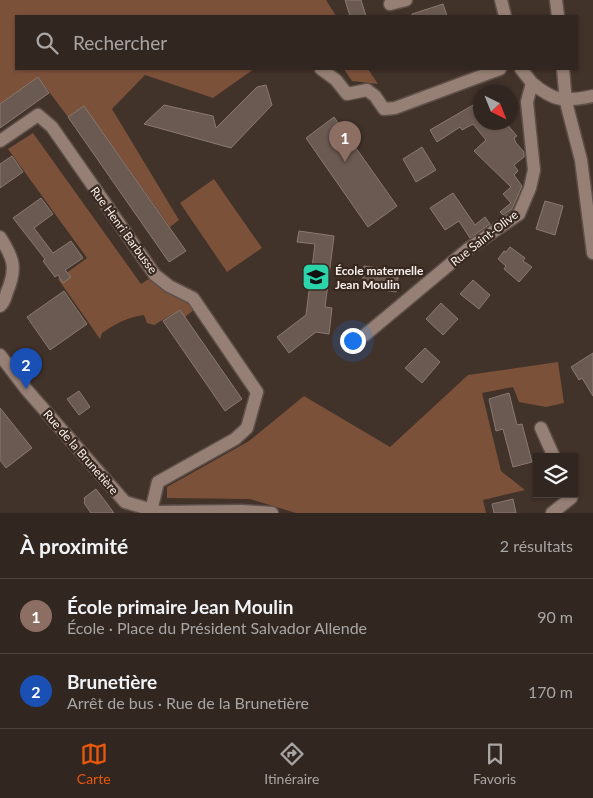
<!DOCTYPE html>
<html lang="fr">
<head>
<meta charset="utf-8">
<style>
	body { margin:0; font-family:Lato,sans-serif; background:#3d322d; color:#f1f3f6 }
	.controls { position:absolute; right:15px; bottom:15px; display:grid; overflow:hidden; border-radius:0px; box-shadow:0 1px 4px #0004 }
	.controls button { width:45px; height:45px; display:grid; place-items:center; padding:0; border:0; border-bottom:1px solid #4c433e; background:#312620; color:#f1f3f6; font:25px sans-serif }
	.compass { position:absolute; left:473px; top:85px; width:45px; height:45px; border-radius:50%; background:#312620; box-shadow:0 1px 4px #0004; rotate:137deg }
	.you { position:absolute; left:352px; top:340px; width:18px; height:18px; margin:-12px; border:4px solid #fff; border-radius:50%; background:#1a73e8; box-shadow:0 0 0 8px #1a73e833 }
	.badge { display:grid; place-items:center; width:32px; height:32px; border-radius:50%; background:#ea580c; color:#fff; font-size:16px; font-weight:700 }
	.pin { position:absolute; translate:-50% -41px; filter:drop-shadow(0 1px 2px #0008) }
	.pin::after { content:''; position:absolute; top:26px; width:18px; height:15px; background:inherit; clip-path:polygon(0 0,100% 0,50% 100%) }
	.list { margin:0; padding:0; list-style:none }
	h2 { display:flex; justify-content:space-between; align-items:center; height:65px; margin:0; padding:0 20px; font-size:21px }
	h2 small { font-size:16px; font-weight:400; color:#a8a5a5 }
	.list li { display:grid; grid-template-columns:32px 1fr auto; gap:15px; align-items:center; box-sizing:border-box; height:75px; padding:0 20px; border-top:1px solid #4c433e }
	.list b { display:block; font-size:19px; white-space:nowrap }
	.list p { margin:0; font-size:16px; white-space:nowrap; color:#a8a5a5 }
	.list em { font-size:16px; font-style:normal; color:#a8a5a5 }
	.icon { flex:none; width:28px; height:28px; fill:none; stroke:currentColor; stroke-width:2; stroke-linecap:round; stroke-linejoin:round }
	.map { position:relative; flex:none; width:593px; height:513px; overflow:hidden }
	.search { position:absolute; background:#312620; box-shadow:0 1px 4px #0004; left:15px; right:15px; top:15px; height:55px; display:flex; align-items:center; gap:12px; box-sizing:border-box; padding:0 18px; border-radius:0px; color:#a8a5a5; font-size:19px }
	.sheet { height:215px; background:#312620 }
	nav { display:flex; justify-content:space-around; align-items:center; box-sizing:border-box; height:70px; border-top:1px solid #4c433e; background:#312620; font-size:14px; color:#a8a5a5 }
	nav a { display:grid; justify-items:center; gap:2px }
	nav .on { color:#ea580c }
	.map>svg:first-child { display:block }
</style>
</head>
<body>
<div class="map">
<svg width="593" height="513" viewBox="0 0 593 513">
	<rect width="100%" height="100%" fill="#41322a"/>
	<path fill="#7c513a" d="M0,0H326L336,16H16V69H254L213,98L145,75L112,109L179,220L170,227L84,106L68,117L38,77L0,104Z
		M344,69H368L378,84L352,81Z
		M33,133L141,284L155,275L196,308L185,317L180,310L154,325L147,323L144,315C127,317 115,324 102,333L100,339L58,279L87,258L8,149Z
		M214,179L262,248L227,272L180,203Z
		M558,362L564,403L546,407L519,402L513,387L482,393L501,471L525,490L483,500L486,513H296L250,499L167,498V487L249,441L304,396L390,447L468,375Z"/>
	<path fill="#6b5a51" stroke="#8b7970" d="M345,0H361L366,16H350Z
		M443,4L447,16H412V14Z
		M38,77L49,93L0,128V104Z
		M266,85L272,105L231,148L144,124L164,105L213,116L216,128L257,87Z
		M480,101V122H505L517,136L514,138L516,143L524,152V157L514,165L518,171L514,175L522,186L512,209L503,215L500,212L511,203L503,194L511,187L474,151L486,140L473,124L462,130L460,127L437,142L430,130Z
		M84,106L186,251L169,262L68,117Z
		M334,117L397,206L368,227L306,138Z
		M422,147L436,170L416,182L403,159Z
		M12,156L23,172L0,188V164Z
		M453,193L475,225L485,217L490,224L470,238L459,221L445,230L430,208Z
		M41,198L53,214L34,228L53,253L71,241L83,258L65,270L71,277L63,283L58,275L55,277L43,261L45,259L13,218Z
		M545,201L563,206L555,235L536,229Z
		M299,231L334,236L325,307L332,308L329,334L316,332L289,353L277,337L306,315L315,244L297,242Z
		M510,247L525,258L523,261L532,267L519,282L504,269L506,266L498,259L504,251L506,252Z
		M364,266L399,271L396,292L362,287Z
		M473,280L490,295L479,309L460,294Z
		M64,291L87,324L50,350L27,317Z
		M441,303L458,319L443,335L426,319Z
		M180,310L242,399L225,411L163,321Z
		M425,348L440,362L422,383L405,368Z
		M593,353V396L582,378L579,380L571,367Z
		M79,391L90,407L79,415L67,399Z
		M509,393L517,425L522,424L532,462L513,467L503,429L496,431L489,399Z
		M0,408L32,448L6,468L0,460Z
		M96,489L114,513H91L84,503L85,501L84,498Z
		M513,499L516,513H494L492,504Z"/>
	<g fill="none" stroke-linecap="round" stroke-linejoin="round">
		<defs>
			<path id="minor" d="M501,0L505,16
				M556,0L558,16
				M390,4L406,0
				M321,69L336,80L347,94L367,90L375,96L384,109L395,108L500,69
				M521,69L532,83
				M563,69L566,102L581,160L593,253
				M0,141L38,115L52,127L155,275L169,286L193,298L257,392L247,428L235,439L158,482L151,511
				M0,237C14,259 17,268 7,292C5,298 5,302 0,306
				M365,335L468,249L519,214L530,188L534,170L527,102L532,83C555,102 564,102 593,96
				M0,355L26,389L125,502L159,512L242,511L272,513
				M541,428L554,457
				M552,513L571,498L569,494"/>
		</defs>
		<use href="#minor" stroke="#5e5049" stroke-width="15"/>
		<use href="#minor" stroke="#968075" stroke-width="12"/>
	</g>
	<defs>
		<symbol id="school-square" viewBox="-11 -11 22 22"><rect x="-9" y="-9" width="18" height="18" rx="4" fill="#2ad5ac" stroke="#372820"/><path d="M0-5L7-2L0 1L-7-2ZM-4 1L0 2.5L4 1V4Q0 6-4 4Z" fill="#111"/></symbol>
	</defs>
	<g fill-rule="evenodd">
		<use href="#school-square" x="300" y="261" width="32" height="32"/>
	</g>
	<g text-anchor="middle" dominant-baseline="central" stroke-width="4.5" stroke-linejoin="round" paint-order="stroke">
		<g font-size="12" fill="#f8eee9" stroke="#372820">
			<text transform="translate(124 230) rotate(54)">Rue Henri Barbusse</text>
			<text transform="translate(484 238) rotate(-38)">Rue Saint-Olive</text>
			<text transform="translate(81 452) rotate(49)">Rue de la Brunetière</text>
		</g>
		<g font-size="12" font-weight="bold" fill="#f8eee9" stroke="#372820" text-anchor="start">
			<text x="335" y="270">École maternelle<tspan x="335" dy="14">Jean Moulin</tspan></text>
		</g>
	</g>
</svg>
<div class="controls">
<button><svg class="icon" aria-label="layers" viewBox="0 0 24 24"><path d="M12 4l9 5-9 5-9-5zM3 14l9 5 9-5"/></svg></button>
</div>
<svg class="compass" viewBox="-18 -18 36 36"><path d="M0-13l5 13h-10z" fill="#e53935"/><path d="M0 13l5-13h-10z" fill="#a8a5a5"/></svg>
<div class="you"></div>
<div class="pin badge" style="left:345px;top:162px;background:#8d6e63">1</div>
<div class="pin badge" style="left:26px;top:389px;background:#1a4fb4">2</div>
<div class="search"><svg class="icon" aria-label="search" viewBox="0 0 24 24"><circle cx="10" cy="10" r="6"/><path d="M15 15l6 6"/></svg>Rechercher</div>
</div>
<section class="sheet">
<h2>À proximité<small>2 résultats</small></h2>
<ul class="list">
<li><span class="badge" style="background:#8d6e63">1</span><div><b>École primaire Jean Moulin</b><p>École · Place du Président Salvador Allende</p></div><em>90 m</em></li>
<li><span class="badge" style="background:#1a4fb4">2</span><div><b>Brunetière</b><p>Arrêt de bus · Rue de la Brunetière</p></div><em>170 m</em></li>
</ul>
</section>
<nav>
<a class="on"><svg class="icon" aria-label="map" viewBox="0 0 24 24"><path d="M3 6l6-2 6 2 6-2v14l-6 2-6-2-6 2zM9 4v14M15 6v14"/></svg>Carte</a>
<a><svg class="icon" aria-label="directions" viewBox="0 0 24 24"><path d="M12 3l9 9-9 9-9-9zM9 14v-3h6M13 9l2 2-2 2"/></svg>Itinéraire</a>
<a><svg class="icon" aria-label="saved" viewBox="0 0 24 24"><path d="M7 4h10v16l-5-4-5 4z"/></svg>Favoris</a>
</nav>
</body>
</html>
